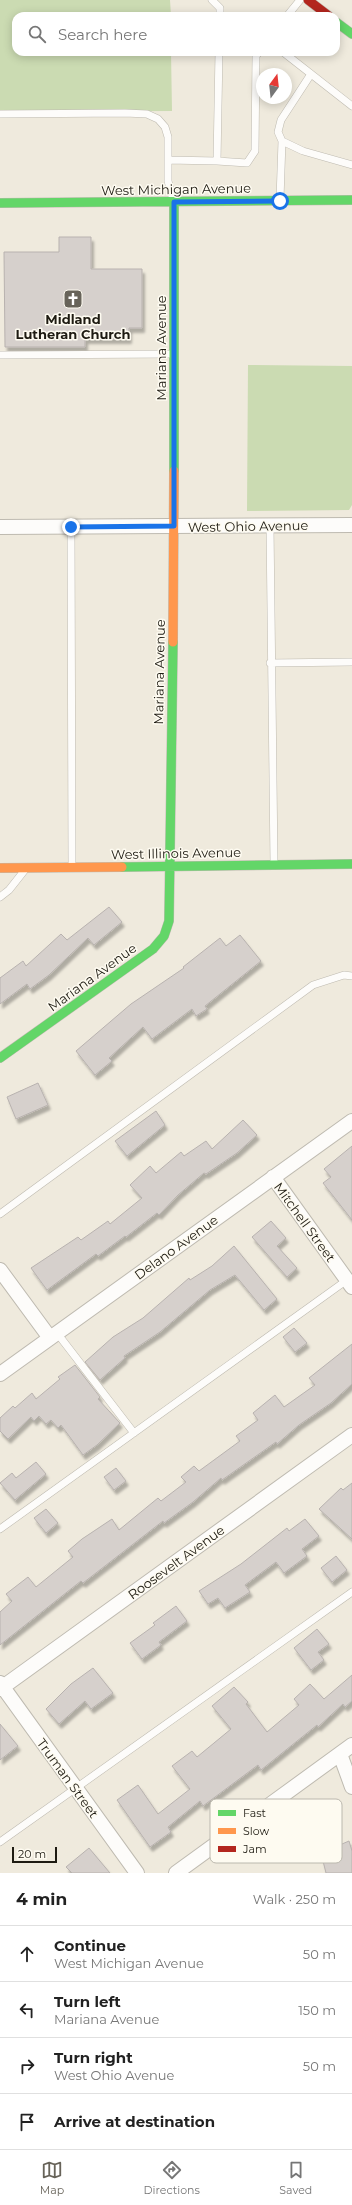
<!DOCTYPE html>
<html lang="en">
<head>
<meta charset="utf-8">
<style>
	body { margin:0; font-family:Montserrat,sans-serif; background:#f2f2f2; color:#222 }
	.compass { position:absolute; left:256px; top:68px; width:36px; height:36px; border-radius:50%; background:#fff; box-shadow:0 2px 10px #0003; rotate:15deg }
	.scale { position:absolute; left:12px; bottom:10px; width:45px; box-sizing:border-box; padding-left:4px; border:2px solid #1e1b12; border-top:0; font-size:11px; line-height:14px; white-space:nowrap; color:#1e1b12; -webkit-text-stroke:3px #fefbf1; paint-order:stroke }
	.stop { position:absolute; width:12px; height:12px; margin:-9px; border:3px solid #1a73e8; border-radius:50%; background:#fff }
	.stop.end { background:#1a73e8; border-color:#fff; box-shadow:0 1px 4px #0008 }
	.list { margin:0; padding:0; list-style:none }
	h2 { display:flex; justify-content:space-between; align-items:center; height:52px; margin:0; padding:0 16px; font-size:17px }
	h2 small { font-size:13px; font-weight:400; color:#767676 }
	.list li { display:grid; grid-template-columns:26px 1fr auto; gap:12px; align-items:center; box-sizing:border-box; height:56px; padding:0 16px; border-top:1px solid #e0e0e0 }
	.list b { display:block; font-size:15px; white-space:nowrap }
	.list p { margin:0; font-size:13px; white-space:nowrap; color:#767676 }
	.list em { font-size:13px; font-style:normal; color:#767676 }
	.icon { flex:none; width:22px; height:22px; fill:none; stroke:currentColor; stroke-width:2; stroke-linecap:round; stroke-linejoin:round }
	.map { position:relative; flex:none; width:352px; height:1873px; overflow:hidden }
	.search { position:absolute; background:#fff; box-shadow:0 2px 10px #0003; left:12px; right:12px; top:12px; height:44px; display:flex; align-items:center; gap:10px; box-sizing:border-box; padding:0 14px; border-radius:12px; color:#767676; font-size:15px }
	.sheet { height:276px; background:#fff }
	nav { display:flex; justify-content:space-around; align-items:center; box-sizing:border-box; height:56px; border-top:1px solid #e0e0e0; background:#fff; font-size:11px; color:#767676 }
	nav a { display:grid; justify-items:center; gap:2px }
	nav .on { color:#676359 }
	.map>svg:first-child { display:block }
</style>
</head>
<body>
<div class="map">
<svg width="352" height="1873" viewBox="0 0 352 1873">
	<defs>
		<filter id="shadow"><feDropShadow dx="2.5" dy="4.5" stdDeviation="1" flood-color="#0004"/></filter>
	</defs>
	<rect width="100%" height="100%" fill="#efeadd"/>
	<path fill="#cbdbb2" d="M0,0H170L171,16H16V52H171L172,111L0,112Z
		M248,365L352,366V505L349,510L247,511Z"/>
	<path fill="#d6d0cc" stroke="#b8b2af" filter="url(#shadow)" d="M59,237H91V269H142V328H129V339H85V347H5L4,252H59Z
		M109,907L122,922L94,945L88,938L49,975L30,989L27,984L0,1004V978L23,961L26,966L61,934L67,940Z
		M240,935L261,961L205,1006L207,1009L196,1016L192,1009L152,1039L143,1027L109,1058L112,1061L95,1075L76,1051L131,1004L184,968L183,967L220,938L226,946Z
		M38,1083L48,1105L16,1119L7,1097Z
		M156,1111L165,1125L127,1156L115,1141Z
		M243,1120L257,1135L237,1153L206,1174L204,1173L178,1195L159,1215L157,1213L126,1237L125,1236L98,1256L96,1254L47,1290L31,1268L78,1237L81,1240L108,1221L110,1224L142,1198L130,1185L150,1166L156,1173L181,1152L184,1156L206,1141L212,1149Z
		M352,1146V1220L323,1183L331,1177L324,1169Z
		M271,1221L286,1238L277,1246L297,1268L287,1277L252,1237Z
		M234,1246L277,1299L264,1310L235,1275L210,1290L160,1332L124,1356L125,1358L100,1380L85,1362L113,1337L143,1318L189,1278L190,1280L212,1266Z
		M294,1328L307,1343L295,1352L283,1337Z
		M352,1344V1384L331,1403L299,1425L277,1444L276,1442L222,1480L221,1478L193,1502L164,1523L163,1521L83,1583L81,1581L0,1645V1612L12,1601L6,1594L28,1577L36,1587L73,1557L68,1551L82,1539L112,1519L119,1530L158,1498L161,1501L186,1482L181,1477L194,1466L199,1471L240,1441L236,1436L258,1420L253,1413L275,1395L284,1407L315,1385L309,1378Z
		M75,1365L100,1397L98,1399L120,1423L97,1445L83,1455L61,1425L58,1428L51,1420L46,1424L39,1416L34,1421L31,1417L8,1439L0,1431V1418L13,1406L15,1408L32,1393L36,1399L60,1379L58,1377Z
		M36,1462L46,1474L15,1500L0,1483L12,1473L16,1478Z
		M116,1468L126,1481L114,1490L104,1477Z
		M352,1483V1539L319,1509L341,1488L343,1490Z
		M46,1509L58,1523L46,1533L34,1518Z
		M305,1519L319,1536L302,1549L307,1556L284,1573L276,1562L245,1585L250,1592L225,1608L218,1598L208,1604L199,1591L241,1564L287,1528L289,1531Z
		M336,1556L347,1570L332,1582L321,1568Z
		M176,1606L187,1621L159,1642L161,1645L142,1659L130,1643L155,1625L153,1623Z
		M317,1629L329,1644L318,1652L324,1660L311,1670L294,1648Z
		M93,1668L113,1693L91,1709L85,1701L59,1724L46,1709L71,1684Z
		M352,1675V1701L345,1707L343,1704L318,1727L317,1725L261,1770L258,1765L203,1806L200,1801L168,1827L171,1832L150,1847L117,1800L138,1785L158,1814L190,1789L172,1766L192,1751L197,1757L231,1729L212,1706L234,1687L248,1702L246,1704L267,1732L299,1705L294,1699L310,1684L324,1699Z
		M0,1724L18,1746L0,1760Z
		M349,1841L352,1851V1873H326L321,1853Z
		M89,1848L110,1873H72L66,1867Z"/>
	<g fill="none" stroke-linecap="round" stroke-linejoin="round">
		<defs>
			<path id="lane" d="M212,0L220,8V16
				M287,16L300,0
				M283,52L352,106
				M311,74L281,120L278,132L282,141L303,151L352,165
				M0,114L125,113L147,114L158,119L165,127L168,137V181L173,200
				M168,160L217,161L219,52
				M217,161L247,163L255,151L256,56L259,52
				M280,199L282,141
				M0,355L174,354
				M270,526L274,863
				M71,527L72,867
				M270,663L352,662
				M0,897L9,890L24,871
				M0,1214L313,985L344,975L352,976
				M57,1333L134,1433
				M0,1529L347,1280
				M0,1842L352,1592"/>
			<path id="street" d="M0,527L352,525
				M273,1177L352,1287
				M0,1270L50,1338
				M0,1374L352,1121
				M0,1683L137,1873
				M0,1689L352,1435
				M340,1754L352,1787
				M176,1873L352,1745"/>
			<path id="fast" d="M336,22L352,34
				M174,202V471
				M0,203L352,200
				M122,867L352,864
				M0,1058L153,949L164,936L169,921L173,642"/>
			<path id="slow" d="M173,642L174,471
				M0,868L122,867"/>
			<path id="jam" d="M308,0L329,16"/>
		</defs>
		<use href="#lane" stroke="#bebab0" stroke-width="8"/>
		<use href="#street" stroke="#bebab0" stroke-width="16"/>
		<use href="#fast" stroke="#bebab0" stroke-width="10"/>
		<use href="#slow" stroke="#bebab0" stroke-width="10"/>
		<use href="#jam" stroke="#bebab0" stroke-width="10"/>
		<use href="#lane" stroke="#fdfcfa" stroke-width="7"/>
		<use href="#street" stroke="#fdfcfa" stroke-width="14"/>
		<use href="#fast" stroke="#63d668" stroke-width="9"/>
		<use href="#slow" stroke="#ff974d" stroke-width="9"/>
		<use href="#jam" stroke="#b3261e" stroke-width="9"/>
	</g>
	<g fill="none" stroke-linecap="round" stroke-linejoin="round">
		<path stroke="#1a73e8" stroke-width="5" d="M71,527L174,526V202L280,201"/>
	</g>
	<defs>
		<symbol id="church-square" viewBox="-11 -11 22 22"><rect x="-9" y="-9" width="18" height="18" rx="4" fill="#676359" stroke="#fefbf1"/><path d="M-1.2-6h2.4v3.5h3.3v2.4h-3.3V6h-2.4V-.1h-3.3v-2.4h3.3Z" fill="#fff"/></symbol>
	</defs>
	<g fill-rule="evenodd">
		<use href="#church-square" x="62" y="288" width="22" height="22"/>
	</g>
	<g text-anchor="middle" dominant-baseline="central" stroke-width="3" stroke-linejoin="round" paint-order="stroke">
		<g font-size="13" fill="#1e1b12" stroke="#fefbf1">
			<text transform="translate(176 189) rotate(-1)">West Michigan Avenue</text>
			<text transform="translate(161 348) rotate(-90)">Mariana Avenue</text>
			<text transform="translate(248 526) rotate(-1)">West Ohio Avenue</text>
			<text transform="translate(159 672) rotate(-89)">Mariana Avenue</text>
			<text transform="translate(176 853) rotate(-1)">West Illinois Avenue</text>
			<text transform="translate(92 977) rotate(-36)">Mariana Avenue</text>
			<text transform="translate(305 1222) rotate(54)">Mitchell Street</text>
			<text transform="translate(176 1247) rotate(-36)">Delano Avenue</text>
			<text transform="translate(176 1562) rotate(-36)">Roosevelt Avenue</text>
			<text transform="translate(68 1778) rotate(54)">Truman Street</text>
		</g>
		<g font-size="13" font-weight="bold" fill="#1e1b12" stroke="#fefbf1">
			<text x="73" y="319">Midland<tspan x="73" dy="15">Lutheran Church</tspan></text>
		</g>
	</g>
	<rect x="210" y="1799" width="132" height="64" rx="6" fill="#fefbf1" stroke="#bbb8ae" stroke-width="1"/>
	<rect x="218" y="1810" width="18" height="6" fill="#63d668"/>
	<rect x="218" y="1828" width="18" height="6" fill="#ff974d"/>
	<rect x="218" y="1846" width="18" height="6" fill="#b3261e"/>
	<g font-size="11" fill="#1e1b12">
		<text x="243" y="1817">Fast</text>
		<text x="243" y="1835">Slow</text>
		<text x="243" y="1853">Jam</text>
	</g>
</svg>
<svg class="compass" viewBox="-18 -18 36 36"><path d="M0-13l5 13h-10z" fill="#e53935"/><path d="M0 13l5-13h-10z" fill="#767676"/></svg>
<div class="scale">20 m</div>
<div class="stop" style="left:280px;top:201px"></div>
<div class="stop end" style="left:71px;top:527px"></div>
<div class="search"><svg class="icon" aria-label="search" viewBox="0 0 24 24"><circle cx="10" cy="10" r="6"/><path d="M15 15l6 6"/></svg>Search here</div>
</div>
<section class="sheet">
<h2>4 min<small>Walk · 250 m</small></h2>
<ul class="list">
<li><svg class="icon" aria-label="ahead" viewBox="0 0 24 24"><path d="M12 20V5M6 11l6-6 6 6"/></svg><div><b>Continue</b><p>West Michigan Avenue</p></div><em>50 m</em></li>
<li><svg class="icon" aria-label="left" viewBox="0 0 24 24"><path d="M17 20v-9H6M10 6l-5 5 5 5"/></svg><div><b>Turn left</b><p>Mariana Avenue</p></div><em>150 m</em></li>
<li><svg class="icon" aria-label="right" viewBox="0 0 24 24"><path d="M7 20v-9h11M14 6l5 5-5 5"/></svg><div><b>Turn right</b><p>West Ohio Avenue</p></div><em>50 m</em></li>
<li><svg class="icon" aria-label="arrive" viewBox="0 0 24 24"><path d="M6 21V4h12l-3 4 3 4H6"/></svg><div><b>Arrive at destination</b></div></li>
</ul>
</section>
<nav>
<a class="on"><svg class="icon" aria-label="map" viewBox="0 0 24 24"><path d="M3 6l6-2 6 2 6-2v14l-6 2-6-2-6 2zM9 4v14M15 6v14"/></svg>Map</a>
<a><svg class="icon" aria-label="directions" viewBox="0 0 24 24"><path d="M12 3l9 9-9 9-9-9zM9 14v-3h6M13 9l2 2-2 2"/></svg>Directions</a>
<a><svg class="icon" aria-label="saved" viewBox="0 0 24 24"><path d="M7 4h10v16l-5-4-5 4z"/></svg>Saved</a>
</nav>
</body>
</html>
